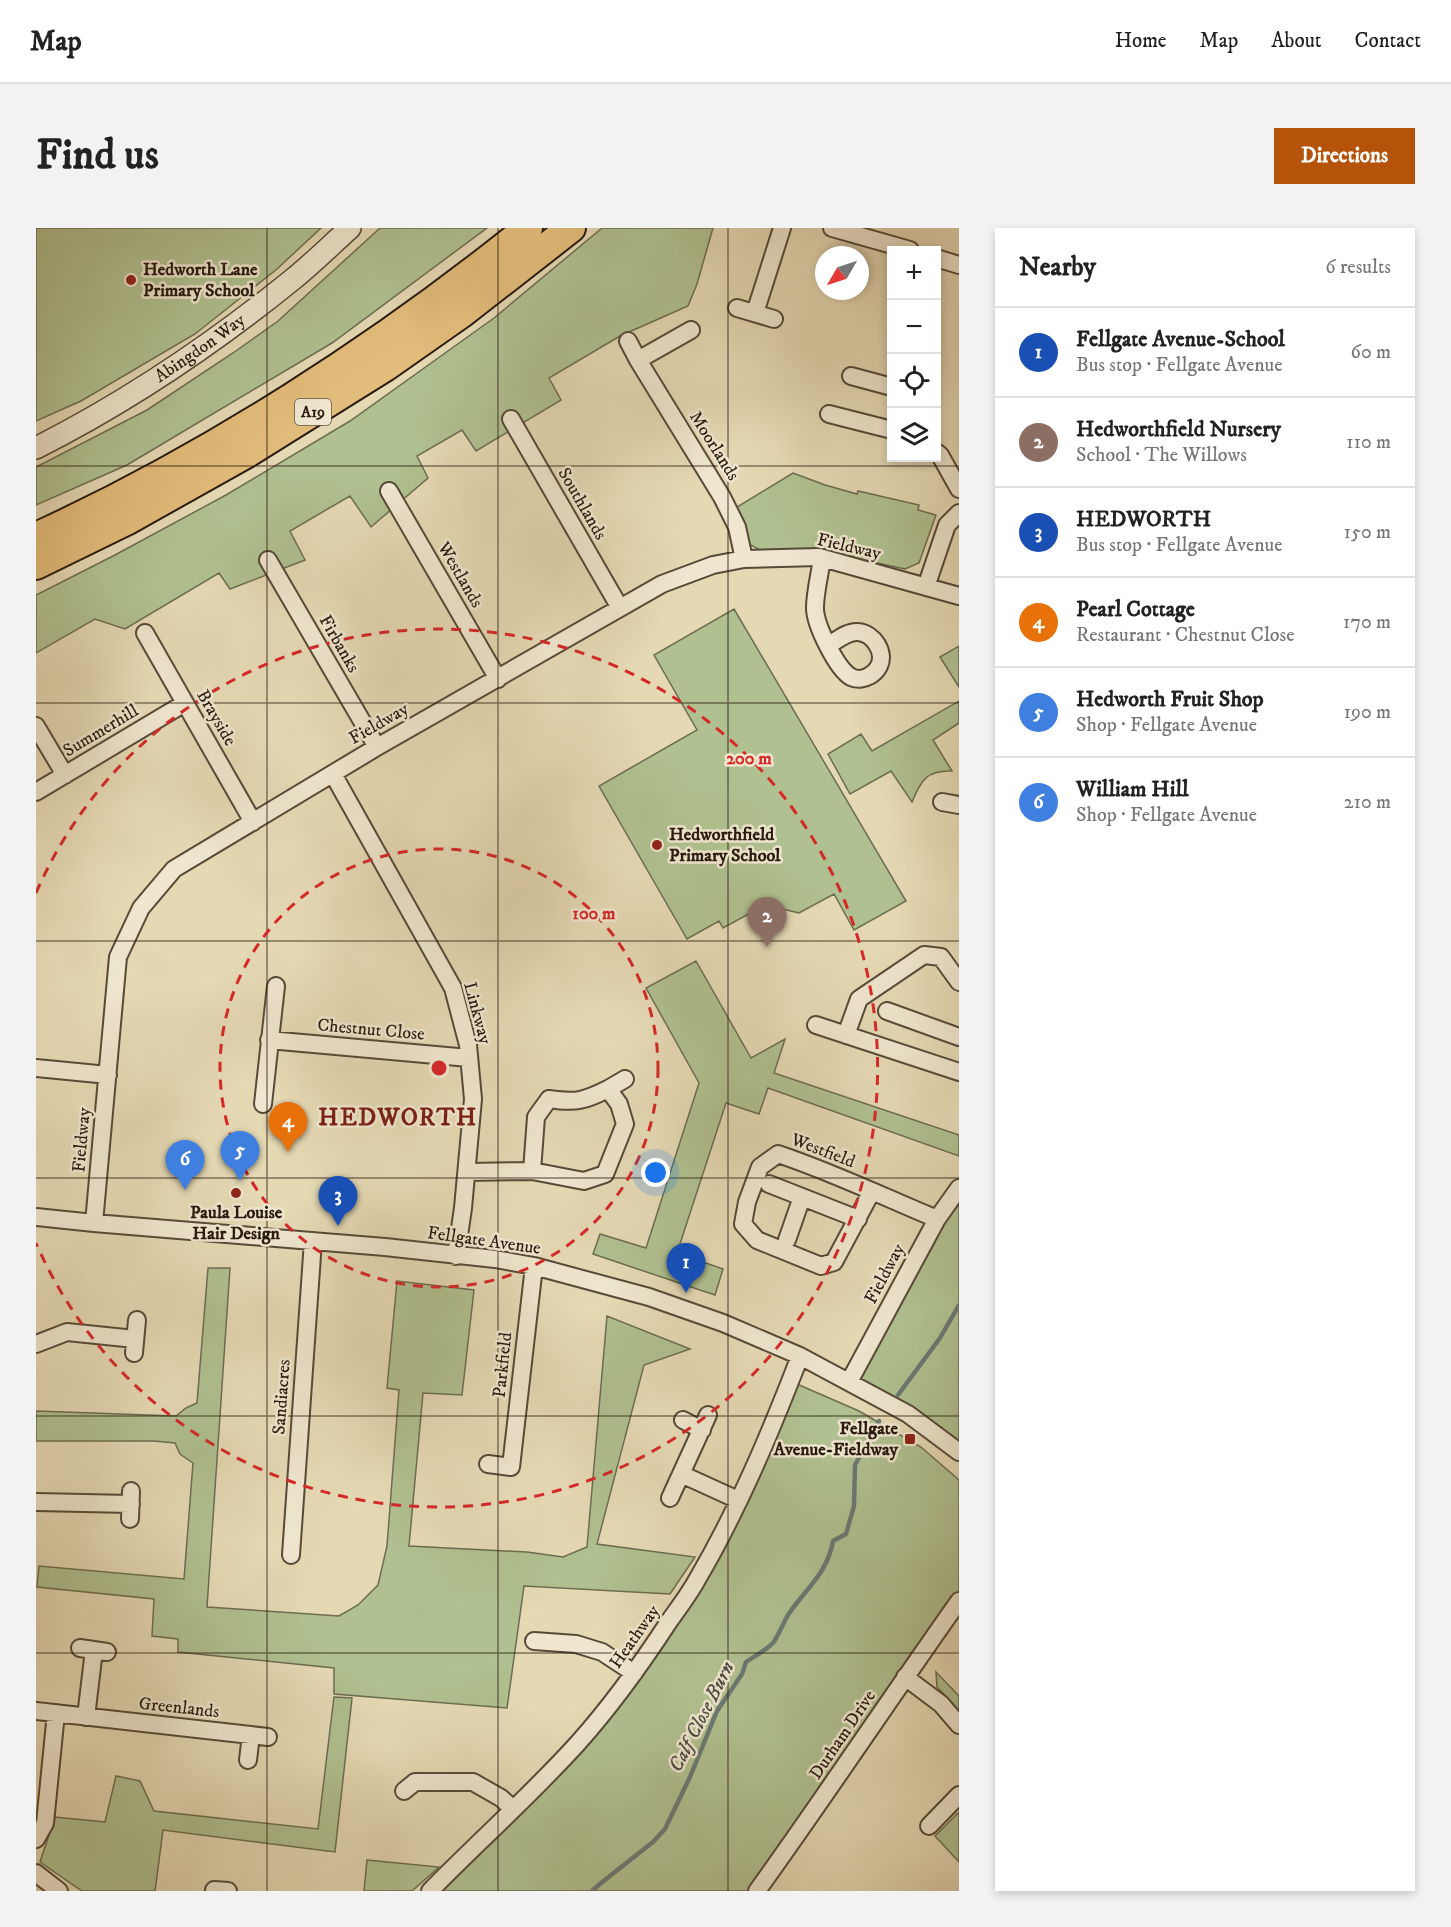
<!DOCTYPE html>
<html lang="en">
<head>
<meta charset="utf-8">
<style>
	body { margin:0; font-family:"IM FELL DW Pica",serif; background:#f2f2f2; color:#222 }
	.controls { position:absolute; right:18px; top:18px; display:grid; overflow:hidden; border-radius:0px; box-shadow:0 3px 9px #0003 }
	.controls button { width:54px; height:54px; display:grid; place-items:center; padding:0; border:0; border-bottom:2px solid #e0e0e0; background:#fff; color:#222; font:30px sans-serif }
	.compass { position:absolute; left:779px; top:18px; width:54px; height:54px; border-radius:50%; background:#fff; box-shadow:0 3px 9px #0003; rotate:231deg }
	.you { position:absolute; left:620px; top:945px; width:21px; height:21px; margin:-15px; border:4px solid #fff; border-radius:50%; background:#1a73e8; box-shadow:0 0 0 9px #1a73e833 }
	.badge { display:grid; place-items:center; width:39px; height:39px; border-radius:50%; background:#b45309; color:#fff; font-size:20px; font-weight:700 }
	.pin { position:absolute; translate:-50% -50px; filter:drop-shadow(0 2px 3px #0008) }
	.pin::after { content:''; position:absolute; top:32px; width:21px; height:18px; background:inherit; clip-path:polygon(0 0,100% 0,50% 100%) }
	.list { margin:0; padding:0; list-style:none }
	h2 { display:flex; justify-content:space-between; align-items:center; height:78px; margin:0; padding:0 24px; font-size:26px }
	h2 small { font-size:20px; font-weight:400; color:#767676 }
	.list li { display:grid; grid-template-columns:39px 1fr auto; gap:18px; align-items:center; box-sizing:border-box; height:90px; padding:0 24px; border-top:2px solid #e0e0e0 }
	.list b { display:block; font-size:22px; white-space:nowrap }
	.list p { margin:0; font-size:20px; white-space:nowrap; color:#767676 }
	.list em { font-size:20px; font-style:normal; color:#767676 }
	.icon { flex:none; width:33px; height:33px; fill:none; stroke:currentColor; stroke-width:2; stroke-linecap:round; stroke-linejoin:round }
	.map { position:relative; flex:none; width:923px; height:1663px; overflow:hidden; border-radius:0px }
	header { display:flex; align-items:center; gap:36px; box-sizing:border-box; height:84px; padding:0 30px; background:#fff; border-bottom:2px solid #e0e0e0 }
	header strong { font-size:28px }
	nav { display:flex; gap:33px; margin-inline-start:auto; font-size:21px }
	.intro { display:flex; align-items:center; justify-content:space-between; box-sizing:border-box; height:144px; padding:0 36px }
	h1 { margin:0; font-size:42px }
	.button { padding:15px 27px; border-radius:0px; background:#b45309; color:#fff; font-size:21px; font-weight:700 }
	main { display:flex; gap:36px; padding:0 36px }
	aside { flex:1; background:#fff; border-radius:0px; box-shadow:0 3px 9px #0003 }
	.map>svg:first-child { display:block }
</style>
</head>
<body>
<header>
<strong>Map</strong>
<nav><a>Home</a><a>Map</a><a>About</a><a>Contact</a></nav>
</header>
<div class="intro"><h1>Find us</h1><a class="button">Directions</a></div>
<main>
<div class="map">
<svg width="923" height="1663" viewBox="0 0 923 1663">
	<rect width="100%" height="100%" fill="#e5d9b4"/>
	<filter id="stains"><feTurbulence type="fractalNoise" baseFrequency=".00333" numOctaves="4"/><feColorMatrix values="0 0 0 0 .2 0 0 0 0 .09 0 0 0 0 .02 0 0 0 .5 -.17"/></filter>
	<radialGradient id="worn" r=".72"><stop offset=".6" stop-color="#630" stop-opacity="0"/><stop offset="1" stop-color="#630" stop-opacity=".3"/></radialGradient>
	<path fill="#b0c090" stroke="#6c6d50" stroke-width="1.5" d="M0,0H285L241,41L159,106L45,173L0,193Z
		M344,0H451L296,115L91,237L0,277V239L111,182L197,125L242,93Z
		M566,0H677L661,56L652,78L584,108L513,150L525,172L440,223L426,202L381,228L392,250L335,299L314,268L254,303L269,332L194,361L183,345L89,401L59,391L0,425V367L79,327L190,267L314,193L458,90Z
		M757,245L789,257L821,266L822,263L883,277L882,282L900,287L883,335L869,341L786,323L724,322L711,315L708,294L701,279Z
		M698,381L870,673L818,702L798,666L763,685L729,677L687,700L683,693L651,711L563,558L661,502L618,427Z
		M923,418V459L904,429Z
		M923,473V495L897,512L916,543C891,542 885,552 876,574L855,543L814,566L792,526L825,506L836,523Z
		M660,733L715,830L749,811L738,845L923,907V928L732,860L723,886L690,875L641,1025L687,1041L679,1067L557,1026L564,1006L610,1020L663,855L610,760Z
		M923,976V1224L813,1154L895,1012Z
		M172,1040H194L171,1379L303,1388L322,1377L342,1357L351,1318L363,1162L351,1160L361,1053L438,1062L426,1167L387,1165L373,1318L491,1324L527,1329L551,1319L571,1088L654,1121L608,1137L561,1316L659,1329L634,1366L488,1358L471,1480L298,1466V1440L142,1424V1411L116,1408L118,1371L1,1359L3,1338L148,1351L157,1235L144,1226L139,1215L118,1213H0V1183L140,1188L150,1180L161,1175Z
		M754,1153L823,1183L885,1219L923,1252V1373L721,1663H402L532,1533L625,1422L669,1349Z
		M900,1444L923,1468V1482L901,1459Z
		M298,1469L316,1470L299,1624L127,1602L119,1663H46L4,1634L19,1589L69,1594L80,1548L104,1553L118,1583L282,1601Z
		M923,1584V1634L899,1608Z
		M331,1632L403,1639L376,1663H328Z"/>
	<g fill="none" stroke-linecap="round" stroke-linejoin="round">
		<path stroke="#6b7973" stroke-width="4.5" d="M862,1167L904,1110L923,1077
			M556,1663L565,1655L617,1614L629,1601L654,1549L681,1483L706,1446L710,1434C719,1428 729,1423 737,1415C740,1412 748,1394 752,1387C769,1361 791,1347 797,1313L810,1306L818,1278L819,1237L843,1193"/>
		<defs>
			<path id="minor" d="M796,0L874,22
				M900,30L923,37
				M701,80L738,91
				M719,85L746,0
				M655,102L602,132L686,269L701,299L708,331
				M592,113L602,132
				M815,148L856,159
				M793,186L856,202
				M475,191L584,380
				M900,224L904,227L923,261
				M353,263L462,451
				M786,330C784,346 779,364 779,380C779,397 801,441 815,449C821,452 828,451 833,448C837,446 841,442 843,438C850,424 837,405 822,404C812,403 801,412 793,417
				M232,332L341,519
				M890,359L911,297L923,285
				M109,405L217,594
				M0,498L29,547
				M297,546L417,760L432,817L437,871L427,980L420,1028
				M0,564L149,475
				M906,574L923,577
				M851,783L923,809
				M780,797L923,844
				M810,807L823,771L888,727L905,729L923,754
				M233,812L433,830
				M0,840L72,847
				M572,861L589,851
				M227,876L240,758
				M431,944L496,943L500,889L513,871C540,875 548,873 572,861L583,876L589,896L569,946L548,953L496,943
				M733,956L822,991
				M836,963L798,1034L785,1038L721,1012L707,996L711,974L724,939L742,926C796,944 848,969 901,991
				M0,989L58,995L349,1019L459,1031L498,1038L613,1069L687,1095L764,1128L872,1186L923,1224
				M58,995L82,729L105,680L138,641L341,519L626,356L677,337L708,331L783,329L923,368
				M751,1012L766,969
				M0,1116L31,1104L99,1111
				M98,1125L101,1092
				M813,1154L901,991L923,960
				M647,1192L666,1202
				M452,1236L475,1239L498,1038
				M645,1246L672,1187
				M634,1270L645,1246L702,1272
				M0,1274L95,1276
				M94,1291L95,1263
				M255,1327L277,1013
				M498,1413L540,1416L566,1424L598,1445
				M44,1420L71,1424
				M869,1449L905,1476L923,1497
				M0,1483L232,1509
				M50,1489L58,1422
				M212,1532L215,1507
				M368,1563L379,1554H437L465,1570L477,1581
				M893,1598L923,1567
				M0,1611L9,1595L20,1485
				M0,1645L23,1663
				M178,1662L192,1663
				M394,1663C443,1613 495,1567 542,1515C576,1477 606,1435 634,1392C644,1378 654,1365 662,1350C703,1280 735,1203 764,1128
				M721,1663C790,1567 855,1469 923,1373"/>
			<g id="tertiary">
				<path id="s1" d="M0,220C91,174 177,116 256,52C276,36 295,17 314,0"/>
			</g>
			<path id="trunk" d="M0,309C173,230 345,119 492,0
				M0,337L90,293L213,224L349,139L426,85L535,0"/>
		</defs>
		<use href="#minor" stroke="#574a38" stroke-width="20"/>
		<use href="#tertiary" stroke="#574a38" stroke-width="24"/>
		<use href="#trunk" stroke="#281a0f" stroke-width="32"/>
		<use href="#minor" stroke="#eee6ce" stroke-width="16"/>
		<use href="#tertiary" stroke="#eee6ce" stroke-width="21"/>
		<use href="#trunk" stroke="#e2bc7a" stroke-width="28"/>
	</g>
	<path fill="none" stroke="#281a0f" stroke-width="1.5" stroke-opacity="0.55" d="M231,0V1663M462,0V1663M692,0V1663M0,238H923M0,475H923M0,713H923M0,950H923M0,1188H923M0,1425H923"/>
	<g fill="none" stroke="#d62828" stroke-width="3" stroke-dasharray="10 8">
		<circle cx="403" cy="840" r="219"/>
		<path d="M0 665A439 439 0 1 1 0 1015"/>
	</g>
	<g fill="#8f2418" stroke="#eee6ce" stroke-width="2">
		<circle cx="95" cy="52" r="6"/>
		<circle cx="621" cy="617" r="6"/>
		<circle cx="200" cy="965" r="6"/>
		<rect x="868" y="1205" width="12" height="12" rx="3"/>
	</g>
	<g text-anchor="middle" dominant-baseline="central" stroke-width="5" stroke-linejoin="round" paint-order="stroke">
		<rect fill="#eee6ce" stroke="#635748" stroke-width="1.5" x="259" y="171" width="36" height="26" rx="4.5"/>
		<g font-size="16" font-weight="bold" fill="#281a0f">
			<text x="277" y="184">A19</text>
		</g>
		<g font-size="18" font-weight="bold" fill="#281a0f" stroke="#eee6ce" text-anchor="start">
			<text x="107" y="42">Hedworth Lane<tspan x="107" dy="21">Primary School</tspan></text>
			<text x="633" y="607">Hedworthfield<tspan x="633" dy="21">Primary School</tspan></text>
			<text x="200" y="985" text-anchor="middle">Paula Louise<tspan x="200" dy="21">Hair Design</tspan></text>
			<text x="862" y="1201" text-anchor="end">Fellgate<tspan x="862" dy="21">Avenue-Fieldway</tspan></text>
		</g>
		<g font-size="18" fill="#281a0f" stroke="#eee6ce">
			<text stroke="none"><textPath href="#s1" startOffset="192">Abingdon Way</textPath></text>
			<text transform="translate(678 218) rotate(58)">Moorlands</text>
			<text transform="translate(546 276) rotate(60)">Southlands</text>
			<text transform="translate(813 319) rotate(13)">Fieldway</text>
			<text transform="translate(424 347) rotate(60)">Westlands</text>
			<text transform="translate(303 416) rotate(60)">Firbanks</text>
			<text transform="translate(180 490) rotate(60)">Brayside</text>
			<text transform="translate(343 496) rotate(-30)">Fieldway</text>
			<text transform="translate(65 503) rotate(-31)">Summerhill</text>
			<text transform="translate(441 785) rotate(75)">Linkway</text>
			<text transform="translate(335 802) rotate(5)">Chestnut Close</text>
			<text transform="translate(46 912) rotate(-85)">Fieldway</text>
			<text transform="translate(787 923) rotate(21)">Westfield</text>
			<text transform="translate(448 1013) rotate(8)">Fellgate Avenue</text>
			<text transform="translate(849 1046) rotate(-62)">Fieldway</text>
			<text transform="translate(467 1137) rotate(-84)">Parkfield</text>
			<text transform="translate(246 1169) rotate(-86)">Sandiacres</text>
			<text transform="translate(599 1409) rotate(-55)">Heathway</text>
			<text transform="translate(143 1480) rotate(6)">Greenlands</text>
			<text transform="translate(807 1507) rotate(-56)">Durham Drive</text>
		</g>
		<g font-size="20" font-style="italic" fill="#4a4a41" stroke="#eee6ce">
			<text transform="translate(666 1489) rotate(-63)">Calf Close Burn</text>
		</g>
		<g font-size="24" font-weight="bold" letter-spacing="1.5" fill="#7a1f14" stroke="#eee6ce">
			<text x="362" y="890">HEDWORTH</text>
		</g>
	</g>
	<circle cx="403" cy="840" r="9" fill="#d62828" stroke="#eee6ce" stroke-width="3"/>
	<g font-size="18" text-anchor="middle" font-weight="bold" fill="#d62828" stroke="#eee6ce" stroke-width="5" stroke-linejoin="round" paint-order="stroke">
		<text x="713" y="536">200 m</text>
		<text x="558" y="691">100 m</text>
	</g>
	<rect width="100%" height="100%" filter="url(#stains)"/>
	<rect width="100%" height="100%" fill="url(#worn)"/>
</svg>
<div class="controls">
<button>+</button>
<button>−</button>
<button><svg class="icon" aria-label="locate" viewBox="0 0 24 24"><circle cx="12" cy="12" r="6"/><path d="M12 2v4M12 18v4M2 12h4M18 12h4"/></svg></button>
<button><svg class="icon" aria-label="layers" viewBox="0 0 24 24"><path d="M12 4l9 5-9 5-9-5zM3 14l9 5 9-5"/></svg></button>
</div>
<svg class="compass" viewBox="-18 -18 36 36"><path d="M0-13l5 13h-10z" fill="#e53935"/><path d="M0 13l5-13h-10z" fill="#767676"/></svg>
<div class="you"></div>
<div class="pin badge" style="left:650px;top:1065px;background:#1a4fb4">1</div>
<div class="pin badge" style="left:731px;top:719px;background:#8d6e63">2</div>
<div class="pin badge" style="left:302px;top:998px;background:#1a4fb4">3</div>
<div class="pin badge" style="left:252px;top:924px;background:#e8710a">4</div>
<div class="pin badge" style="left:204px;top:953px;background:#3f7fe0">5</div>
<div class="pin badge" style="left:149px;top:962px;background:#3f7fe0">6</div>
</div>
<aside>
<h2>Nearby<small>6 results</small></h2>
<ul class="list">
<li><span class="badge" style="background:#1a4fb4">1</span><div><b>Fellgate Avenue-School</b><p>Bus stop · Fellgate Avenue</p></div><em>60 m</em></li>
<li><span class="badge" style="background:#8d6e63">2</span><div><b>Hedworthfield Nursery</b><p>School · The Willows</p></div><em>110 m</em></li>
<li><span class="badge" style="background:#1a4fb4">3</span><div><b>HEDWORTH</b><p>Bus stop · Fellgate Avenue</p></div><em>150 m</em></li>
<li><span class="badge" style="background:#e8710a">4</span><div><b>Pearl Cottage</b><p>Restaurant · Chestnut Close</p></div><em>170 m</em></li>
<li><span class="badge" style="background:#3f7fe0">5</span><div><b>Hedworth Fruit Shop</b><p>Shop · Fellgate Avenue</p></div><em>190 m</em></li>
<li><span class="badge" style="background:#3f7fe0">6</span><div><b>William Hill</b><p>Shop · Fellgate Avenue</p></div><em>210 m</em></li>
</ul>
</aside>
</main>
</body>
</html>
